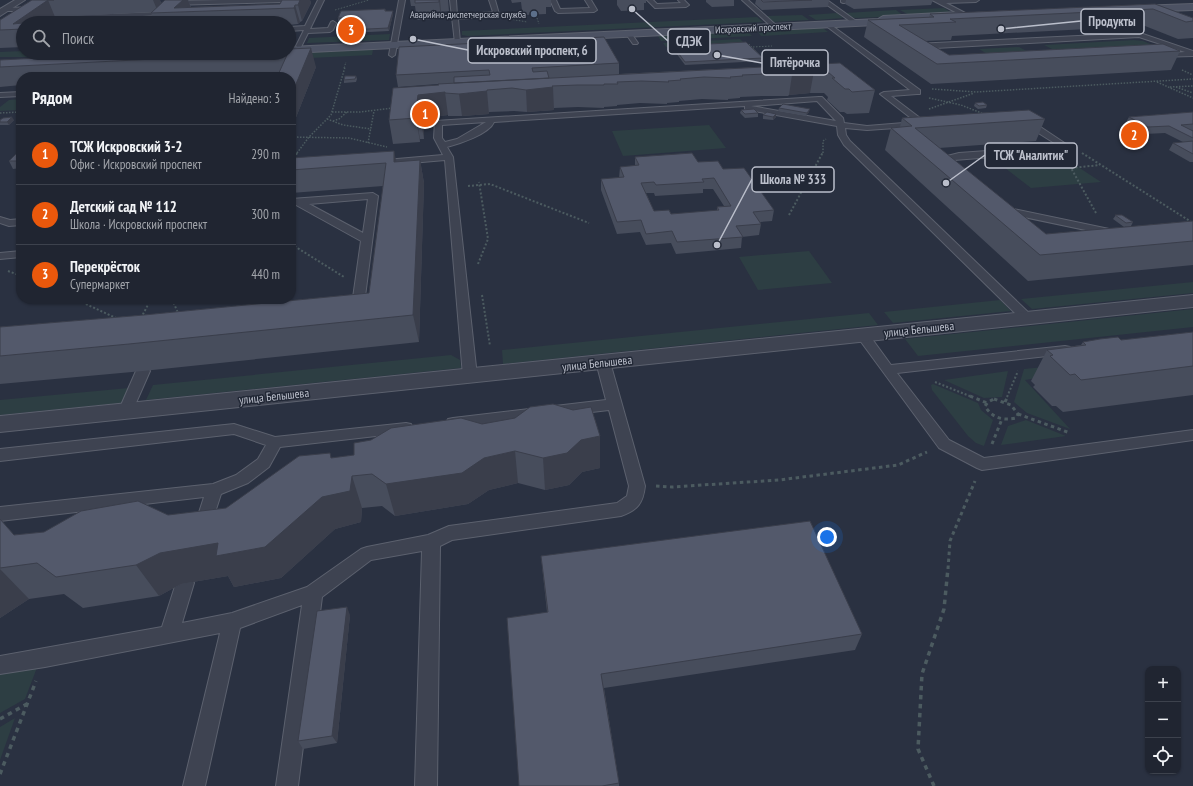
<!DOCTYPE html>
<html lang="ru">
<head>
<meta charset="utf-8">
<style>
	body { margin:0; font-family:"PT Sans Narrow",sans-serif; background:#2d313d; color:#f1f3f6 }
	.controls { position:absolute; right:12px; bottom:12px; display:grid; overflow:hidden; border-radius:8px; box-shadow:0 1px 3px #0004 }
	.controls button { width:36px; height:36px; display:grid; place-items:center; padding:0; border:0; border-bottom:1px solid #3d424d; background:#202531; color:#f1f3f6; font:20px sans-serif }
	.you { position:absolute; left:827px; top:537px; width:14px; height:14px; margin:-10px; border:3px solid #fff; border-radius:50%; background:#1a73e8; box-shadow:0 0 0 6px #1a73e833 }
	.badge { display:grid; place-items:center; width:26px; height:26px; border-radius:50%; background:#ea580c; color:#fff; font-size:13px; font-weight:700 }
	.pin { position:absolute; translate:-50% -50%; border:2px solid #fff; box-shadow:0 1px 4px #0006 }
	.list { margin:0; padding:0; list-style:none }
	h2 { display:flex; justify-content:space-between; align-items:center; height:52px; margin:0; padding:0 16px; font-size:17px }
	h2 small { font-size:13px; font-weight:400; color:#a2a5ab }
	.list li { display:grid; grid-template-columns:26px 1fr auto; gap:12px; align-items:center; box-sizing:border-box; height:60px; padding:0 16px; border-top:1px solid #3d424d }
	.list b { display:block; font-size:15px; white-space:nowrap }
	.list p { margin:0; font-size:13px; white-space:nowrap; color:#a2a5ab }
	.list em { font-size:13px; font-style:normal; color:#a2a5ab }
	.icon { flex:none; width:22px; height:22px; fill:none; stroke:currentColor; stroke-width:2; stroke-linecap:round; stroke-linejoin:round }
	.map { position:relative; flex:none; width:1193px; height:786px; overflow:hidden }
	.search { position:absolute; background:#202531; box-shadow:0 1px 3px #0004; left:16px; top:16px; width:280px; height:44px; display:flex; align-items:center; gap:10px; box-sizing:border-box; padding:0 14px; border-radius:22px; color:#a2a5ab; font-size:15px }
	.panel { position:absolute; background:#202531; box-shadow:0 1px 3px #0004; left:16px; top:72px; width:280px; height:232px; border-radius:16px }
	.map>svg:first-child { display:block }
</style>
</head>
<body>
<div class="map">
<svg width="1193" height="786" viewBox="0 0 1193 786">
	<rect width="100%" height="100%" fill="#2a3141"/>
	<path fill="#2d3e43" d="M944,8L952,13L909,15L900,10Z
		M896,10L904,16L855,18L851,17L845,13Z
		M837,13L843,18L816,20L808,15Z
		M802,15L809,20L772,22L766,16Z
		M757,17L763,22L468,36L462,35V31Z
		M816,27L823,28L828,32L761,36L757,31L758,30Z
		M743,30L748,32L752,36L661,41L658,36L660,34Z
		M390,34L389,40L307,43L309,38Z
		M740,39L744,43L666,47L663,43Z
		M1134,40L1143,41L1160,48L1060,53L1044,45Z
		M1019,47L1038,57L997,60L979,49Z
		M370,49L373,50L372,55L168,65L289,53Z
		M23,51V53H113L46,57H0V52Z
		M21,99V110L0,111V107L9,100Z
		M709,125L726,148L623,156L612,131Z
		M1066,159L1101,182L1031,188L1000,164Z
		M809,251L832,283L758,290L739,257Z
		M1193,282V293L1032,309L1021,299Z
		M1000,300L1011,311L893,323L884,312Z
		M1193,309V327L918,356L905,339Z
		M869,313L878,325L503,364L502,350Z
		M451,355L460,360L461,368L146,400L153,385Z
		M1054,366L1061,374L1025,380L1070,429L1027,413L1014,402L1024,369Z
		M1008,371L1002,397L984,398L944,380Z
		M933,384L978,403L981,410L993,420L984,446L976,443L968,436L932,390L931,385Z
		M129,388L121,403L0,415V400Z
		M1026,420L1066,436L1001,445L1008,426Z
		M38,665L25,699L0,713V671Z
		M15,718L0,760V727Z"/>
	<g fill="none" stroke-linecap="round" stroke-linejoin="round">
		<defs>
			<path id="lane" d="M221,0H287L284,2L171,5L168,3L171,1Z
				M318,0H324L310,29L328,28L331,22L333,21L336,23L333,30L330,32L308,33L301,47H297L296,46L304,30L289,31V27L305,26Z
				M399,0H405L395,55L392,57L389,55Z
				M450,0H456L457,15L493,12L489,0H495L499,14L496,16L458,19L460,42L455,43Z
				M550,0H556L560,9L590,8L585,0H591L597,10L594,12L558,13L555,11Z
				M647,0H653L657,4L681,3L678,0H684L689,5L686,7L655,8Z
				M742,0H748L777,26V28H773Z
				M820,0H827L859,23L854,24Z
				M841,0H875L872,2L843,3L841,2Z
				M932,0H979L976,2L946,3L971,16L972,17L969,19Z
				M5,8L36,7L39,9L36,11H3V9Z
				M160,12L163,14L162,15L63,20L59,23H52L61,16Z
				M827,22L920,90V94H917L891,96L928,124L924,126L867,130L845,128L846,135L850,141L1031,315L1033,318L1031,321H1023L844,145L838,135L837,126L754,111L745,109V106L494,122C489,134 459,144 447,147L453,157L477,376L475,379L470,380L465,379L463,376L445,160L377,166L374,165L372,163L374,161L443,155L434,138L435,121L819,97H822L843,118L844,123L867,126L916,122L880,94L884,92L910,90L825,25L824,24ZM817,101L836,121L751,106ZM486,122L457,139L445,142L442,138V125Z
				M627,33H631L638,43L637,44H633L626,34Z
				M1140,33L1193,51V56L1157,57L1156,56L1159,54L1185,52L1139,37L917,49L912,46L915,44Z
				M21,92V96L0,97V93Z
				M1021,118H1027L1072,148L1068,151L954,160V163L961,172L956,175L953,174L944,163L947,156L959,153L1059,146L1021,122Z
				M373,193L378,196L363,312L361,315H353L351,312L361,241L296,205H291V199ZM368,199L363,233L309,204Z
				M1004,207L1114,230L1119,233L1114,236L1000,212L999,210L1000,208Z
				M0,217L10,220L21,219V225L9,226L0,223Z
				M21,251V257L0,259V253Z
				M862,331L867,332L891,365L1065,346L1070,347L1072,350L1070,353L1065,354L897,373L949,440L984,458L1193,430V440L982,470L977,468L939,448L856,335L857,332Z
				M603,358L608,359L610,362L645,486C643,503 638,510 621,516L452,540L440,546L437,786H415L422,551L371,560L322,597L298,786H276L302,605L240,628L205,786H183L220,633L45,667L0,674V656L162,627L176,583L179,577L185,575L191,577L194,583L182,623L232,613L307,587L361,549L367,547L428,535L449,526L617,503L627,496L629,486L609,410L453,428L448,427L446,423L448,419L453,418L606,400L596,362L598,359Z
				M143,367L148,368L150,371L132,412L130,416L125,417L120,416L118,412L136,371L138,368Z
				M406,423L411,424L413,428L411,432L280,447L269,467L248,483L221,494L210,528L208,533L202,535L196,533L194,528L204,497L0,521V507L213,484L236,475L258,459L266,445L234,434L0,461V449L234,424L275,437Z"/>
			<path id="street" d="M15,0H25L0,16V9Z
				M1193,295V307L0,432V416Z"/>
			<path id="secondary" d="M1193,4V10L1137,12L1133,9L1137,6Z
				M960,12L965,15L963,17L902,21L897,24L289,53V47L878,19L883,16Z"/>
		</defs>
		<use href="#lane" stroke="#5c616e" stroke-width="2"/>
		<use href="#street" stroke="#5c616e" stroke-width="2"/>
		<use href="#secondary" stroke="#5c616e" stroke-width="2"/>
		<path stroke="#4c5b60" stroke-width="1" stroke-dasharray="1.5 1.5" stroke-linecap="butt" d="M335,10L369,0
			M536,15L539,24
			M510,19L527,22
			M749,44L769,64
			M753,47L772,46
			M791,63L797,66
			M344,68L346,62"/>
		<path stroke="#4c5b60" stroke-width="1.5" stroke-dasharray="1.5 1.5" stroke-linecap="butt" d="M1182,70L1193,75
			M1157,82L1193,98
			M1170,87L1193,86
			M1176,87L1193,93
			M932,89L976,92L1193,79
			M929,98L961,105L984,114
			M929,109L974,93
			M332,112H360L393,108
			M0,113L21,112
			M327,119L343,125L371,129
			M333,121L339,119L347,112
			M291,137L349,138L387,147
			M368,143L374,111
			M297,153L309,137L331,115L345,67
			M823,153V141L826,139"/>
		<path stroke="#4c5b60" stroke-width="2" stroke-dasharray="2 2" stroke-linecap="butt" d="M1082,153L1193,223
			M291,161L298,152
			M468,186L490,184L589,223
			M1096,213L1071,168L1100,165
			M789,215L823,152
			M291,244L344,277
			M478,264L488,239L479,182
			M8,271L21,276
			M482,295L490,346
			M75,299L116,318
			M172,299L178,313
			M141,318L151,299
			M935,382L972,397
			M1007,397L1018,371"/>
		<path stroke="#4c5b60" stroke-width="3" stroke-dasharray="3.5 3.5" stroke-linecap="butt" d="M970,396L987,403
			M994,399L1011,405L1018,414L1016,418C1003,421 992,418 985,406L988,402Z
			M1005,402L1008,396
			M1018,414L1070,433
			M992,444L1002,419
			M656,486L672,487L779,480L898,465L927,452
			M948,569L950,541L975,481"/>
		<path stroke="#4c5b60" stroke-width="3.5" stroke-dasharray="4.5 4.5" stroke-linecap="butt" d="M0,719L27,704
			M0,774L36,681
			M934,786L918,749L922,674L944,609L948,568"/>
		<use href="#lane" fill="#3e4351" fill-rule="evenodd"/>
		<use href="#street" fill="#3e4351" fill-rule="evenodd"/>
		<use href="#secondary" fill="#4c5263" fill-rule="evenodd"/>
	</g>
	<path fill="#474d5c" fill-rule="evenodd" d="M32,0H160L161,3L165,0H188L191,7L280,4L282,0H310L311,3L302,21L300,22L298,24L289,25V23H154L151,13V12L55,17L48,22L126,19L128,23H23V47L0,48V20Z
		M410,0H448L449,11L441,12V19L417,20L415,6H411Z
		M511,0H551V7H546V14L523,15L522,10L521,2L512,3Z
		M617,0H646V3H644V10L621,11L617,5Z
		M706,0H734V6L712,7L706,2Z
		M756,0H829L828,7L762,10L755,4Z
		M846,0H933L931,5L854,9L845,4Z
		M1155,4L1193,18V38L1178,39L1145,26L952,36L951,40L925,41L949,55L1180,51L1171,70L931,84L864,37L868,20L929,17L930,14Z
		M385,9L386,11L393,14L389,31L349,33L348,30L352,20L338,21V18Z
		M673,46L763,58V61L685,65L673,49Z
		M289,53L316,67L291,130V77L278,75L236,77L235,74L182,77H21V85L0,87V60Z
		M619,63V74L840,63L875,90L869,113L847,114L844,112H840L827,100L828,97L824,93H810L789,95L788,96H762L740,97V98L728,99V100L702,99L679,101V102L667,103V104L640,103L617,105V106L604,107V108L578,107L554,108V110L527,112L514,111L489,112V114L462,116H448V115L423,118L424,125V139H420V142L393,144L389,120L439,85L438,84L398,87L396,75Z
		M356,76L357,79L356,82L344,83V80Z
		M975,103L987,105L986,108L978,109L974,106Z
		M779,108L809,112L806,116L778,111Z
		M741,110L758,113V117L745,118L740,113Z
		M1193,112V130H1192L1193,131V162H1190L1169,150L1173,143L1183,142L1165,133L1145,134L1125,124L1129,117Z
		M776,114V117L773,120L763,119V115Z
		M902,118L1045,119L1036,141L939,148L1046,234L1193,221V265L1028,281L885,150L891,128L900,127Z
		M0,120H14L9,125H0Z
		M21,149V168L13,169L9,161Z
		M635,157L698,162L723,169L774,210L772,221L760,222L761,224L759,235L742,237L741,248L676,254L671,243L646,245L640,232L617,234L601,190V179L619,178L620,167L635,166ZM703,189H713L724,206L717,207V211L671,214L654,211L646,193H654L655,196L703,193Z
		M291,158L396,162L420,160L424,183L419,342L143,371L0,384V327L144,315L369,293L383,186L291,193Z
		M1116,215L1133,222L1131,226L1124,227L1113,219Z
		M1193,332V395L1063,412L1056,406H1052L1033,387L1035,385L1031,381L1047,350L1081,345L1083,342L1121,340Z
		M482,424L600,436V468L582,472L569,485L545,490L518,483L489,490L468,504L395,516L382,506L362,508L361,522L335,529L281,578L234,587L228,576L181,584L159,596L83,608L64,594L29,599L0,618V519L14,535L44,532L226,508L332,458L354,455Z
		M541,556L862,634L855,650L604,688L619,783V786H519L547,612Z
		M350,615L337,743L303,749L298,741Z"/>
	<path fill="#3a3e4b" d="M48,0L55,17L47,23H23V29L13,24Z
		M153,0H160L162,8L158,12Z
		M183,0H188L192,11L174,8Z
		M300,0H310L311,3L302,21L298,5Z
		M439,0H440L441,12V19Z
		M295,5L300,22L298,24L294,8Z
		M393,11V14L389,31L388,28Z
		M126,19L128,23H121Z
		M311,48L316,67L291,130V96Z
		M814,71L810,93L789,95L792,75L791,74Z
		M553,87L554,110L527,112L526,90Z
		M487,91L489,114L462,116L459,94Z
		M445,92L448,115L423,118L424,125V139L420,115L417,102L418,95Z
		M810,109L809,112L806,116L807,113Z
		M776,114V117L773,120V117Z
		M416,115L420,139V142L416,118Z
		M12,117L14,120L9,125L7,122Z
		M394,151L399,173L394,162Z
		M420,160L424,183L419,342L413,315Z
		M600,436V468L582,472L569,485L545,490L543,458L581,440Z
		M515,451L518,483L489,490L468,504L395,516L386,484L484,458Z
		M352,476L362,508L361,522L335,529L281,578L234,587L228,576L181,584L159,596L136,565L160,553L322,497Z
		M0,569L29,599L0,618Z
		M347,607L350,615L337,743L332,736Z"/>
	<path fill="#53596b" stroke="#3a3e4b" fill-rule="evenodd" d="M32,0H54H48L13,24L23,23V29L0,30V20Z
		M165,0H183L174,8L280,4L282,0H300L298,5H295L294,8L151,13Z
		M415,0H439V2L415,3Z
		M761,0H812L763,2Z
		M1155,4L1193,18V21L1186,22L1153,9L950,19L956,22L899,25L949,55L1163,44L1180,51L937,64L868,20L934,17L930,14Z
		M385,9V11H393L388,28L348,30L353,18H338L341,11Z
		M126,19L121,23H31Z
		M604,37L619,63L532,68L533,72L547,71L549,78L454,83V77L490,75L489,70L396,75L399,47Z
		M746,42L763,58L685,62L673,46Z
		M311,48L291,96V77H277L287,55L230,58L231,55L0,67V60L141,53H289V49Z
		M840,63L875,90L852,92L849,89H845L832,78H835L828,72L814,71L791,74L792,75L765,74L742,75L743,76L730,77L731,78L704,77L680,79L681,80L668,81L669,82L641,81L617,82L618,84H604V85H577L552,86L553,87L526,90L512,88L487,90V91L459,94L445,93V92L418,95L417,102H421L420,115H416V118L389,120L393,88L439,85L438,84Z
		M345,76H356L355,79L344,80Z
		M983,102L987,105L979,106L975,103Z
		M783,104L810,109L807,113L779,108Z
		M754,109L758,113L745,114L741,110Z
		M1029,110L1045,119L915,128L1046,234L1193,221V241L1040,255L891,128L912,126L902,118Z
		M767,112L776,114L773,117L763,115Z
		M1193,112V124L1181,125L1193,131V138L1169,126L1148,127L1129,117Z
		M12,117L7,122H0V120L3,118Z
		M1193,141V154L1173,143Z
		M21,149V161H9Z
		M394,151V162L420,160L413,315L129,344L0,356V327L144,315L369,293L386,163L291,170V158Z
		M692,153L698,162L718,161L723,169L744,168L774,210L753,212L761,224L736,226L743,237L677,242L672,231L646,234L641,220L617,222L601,179L624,177L620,167L639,165L635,157ZM714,178L731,206L717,207L719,210L671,214L669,210L654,211L641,183L654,182L656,185L704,182L702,179Z
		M1115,215H1122L1133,222L1126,223Z
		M1193,332V366L1081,380L1075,374L1070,375L1050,356L1053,355L1047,350L1086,345L1083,342L1100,339L1118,337L1121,340Z
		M553,404L573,410L591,407L600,436L581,440L567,453L543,458L515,451L484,458L462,473L386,484L372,474L352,476L350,491L322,497L265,547L216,556L218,543L160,553L136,565L56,577L37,563L0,568V519L14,535L44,532L81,511L138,501L168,515L226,508L299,456L330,453L331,458L354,455V443L371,440L391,428L461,418L482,424L515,418L530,407Z
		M810,521L862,634L601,674L619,783L602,786H519L507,618L548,612L541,556Z
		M347,607L332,736L298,741L317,611Z"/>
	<circle fill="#5c6f8a" stroke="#222836" stroke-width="1.5" cx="534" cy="14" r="4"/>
	<g text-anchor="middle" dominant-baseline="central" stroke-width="3" stroke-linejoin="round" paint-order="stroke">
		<g font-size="10" fill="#bbbfcb" stroke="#222836" text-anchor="end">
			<text x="526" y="14">Аварийно-диспетчерская служба</text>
		</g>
		<g font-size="10" fill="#bbbfcb" stroke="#222836">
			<text transform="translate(753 28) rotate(-3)">Искровский проспект</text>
		</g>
		<g font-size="12" fill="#bbbfcb" stroke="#222836">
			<text transform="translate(919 329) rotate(-6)">улица Белышева</text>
			<text transform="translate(597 363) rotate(-6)">улица Белышева</text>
			<text transform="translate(274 396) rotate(-6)">улица Белышева</text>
		</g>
	</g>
	<path fill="none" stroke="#bbbfcb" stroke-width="1.5" d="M1001 29L1081 21M632 9L668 41M413 39L468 50M717 55L762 63M946 183L985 155M717 245L752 179"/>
	<g fill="#bbbfcb" stroke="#222836" stroke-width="1.5">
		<circle cx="1001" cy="29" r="4"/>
		<circle cx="632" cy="9" r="4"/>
		<circle cx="413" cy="39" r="4"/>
		<circle cx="717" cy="55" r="4"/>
		<circle cx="946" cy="183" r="4"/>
		<circle cx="717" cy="245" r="4"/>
	</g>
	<g fill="#222836" stroke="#bbbfcb" stroke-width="1.5">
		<rect x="1081" y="9" width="63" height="25" rx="4"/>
		<rect x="668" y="29" width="42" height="25" rx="4"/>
		<rect x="468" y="38" width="128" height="25" rx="4"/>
		<rect x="762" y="50" width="66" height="25" rx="4"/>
		<rect x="985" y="143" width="92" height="25" rx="4"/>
		<rect x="752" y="167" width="82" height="25" rx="4"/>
	</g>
	<g font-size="13" text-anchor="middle" font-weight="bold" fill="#bbbfcb">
		<text x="1112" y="26">Продукты</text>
		<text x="689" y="46">СДЭК</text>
		<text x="532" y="55">Искровский проспект, 6</text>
		<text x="795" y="67">Пятёрочка</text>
		<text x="1031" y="160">ТСЖ "Аналитик"</text>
		<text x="793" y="184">Школа № 333</text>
	</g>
</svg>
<div class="controls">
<button>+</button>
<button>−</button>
<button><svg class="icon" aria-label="locate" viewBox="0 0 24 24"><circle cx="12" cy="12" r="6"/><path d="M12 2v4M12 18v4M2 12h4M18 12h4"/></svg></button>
</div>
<div class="you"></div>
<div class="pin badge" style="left:425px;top:114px">1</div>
<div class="pin badge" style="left:1134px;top:135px">2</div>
<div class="pin badge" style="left:351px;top:30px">3</div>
<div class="search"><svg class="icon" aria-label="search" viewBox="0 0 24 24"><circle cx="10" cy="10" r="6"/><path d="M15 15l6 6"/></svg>Поиск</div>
<section class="panel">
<h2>Рядом<small>Найдено: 3</small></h2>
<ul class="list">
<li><span class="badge">1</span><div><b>ТСЖ Искровский 3-2</b><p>Офис · Искровский проспект</p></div><em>290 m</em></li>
<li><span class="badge">2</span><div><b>Детский сад № 112</b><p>Школа · Искровский проспект</p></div><em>300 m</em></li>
<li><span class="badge">3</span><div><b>Перекрёсток</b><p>Супермаркет</p></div><em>440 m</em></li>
</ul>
</section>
</div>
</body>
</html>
